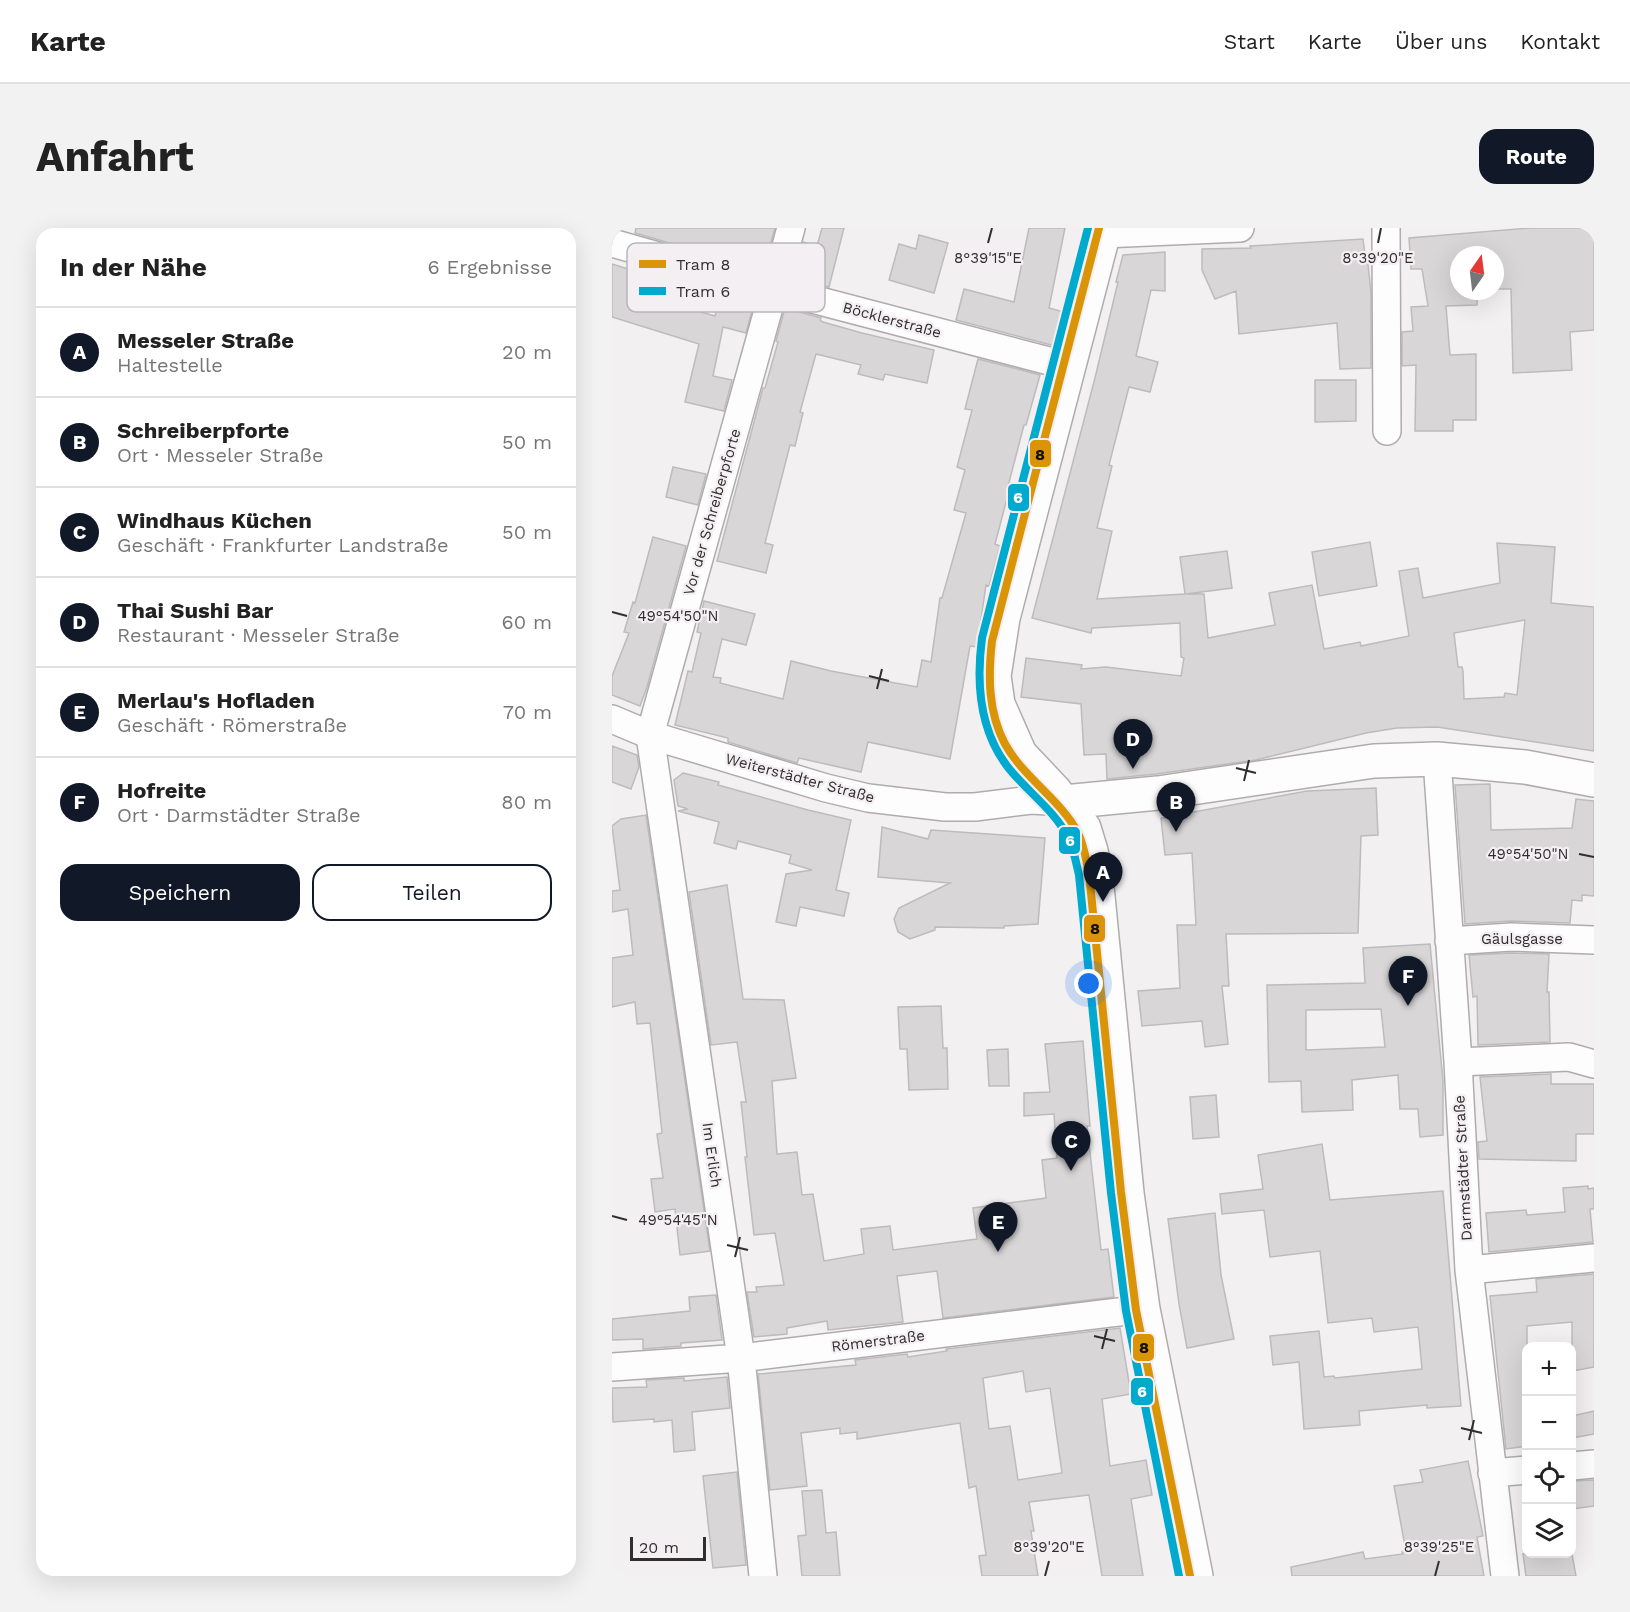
<!DOCTYPE html>
<html lang="de">
<head>
<meta charset="utf-8">
<style>
	body { margin:0; font-family:"Work Sans",sans-serif; background:#f2f2f2; color:#222 }
	.controls { position:absolute; right:18px; bottom:18px; display:grid; overflow:hidden; border-radius:12px; box-shadow:0 6px 24px #0002 }
	.controls button { width:54px; height:54px; display:grid; place-items:center; padding:0; border:0; border-bottom:2px solid #e0e0e0; background:#fff; color:#222; font:30px sans-serif }
	.compass { position:absolute; left:838px; top:18px; width:54px; height:54px; border-radius:50%; background:#fff; box-shadow:0 6px 24px #0002; rotate:14deg }
	.scale { position:absolute; left:18px; bottom:15px; width:76px; box-sizing:border-box; padding-left:6px; border:3px solid #302e2f; border-top:0; font-size:16px; line-height:21px; white-space:nowrap; color:#302e2f; -webkit-text-stroke:4px #f4eff2; paint-order:stroke }
	.you { position:absolute; left:477px; top:756px; width:21px; height:21px; margin:-15px; border:4px solid #fff; border-radius:50%; background:#1a73e8; box-shadow:0 0 0 9px #1a73e833 }
	.badge { display:grid; place-items:center; width:39px; height:39px; border-radius:50%; background:#111827; color:#fff; font-size:20px; font-weight:700 }
	.pin { position:absolute; translate:-50% -50px; filter:drop-shadow(0 2px 3px #0008) }
	.pin::after { content:''; position:absolute; top:32px; width:21px; height:18px; background:inherit; clip-path:polygon(0 0,100% 0,50% 100%) }
	.list { margin:0; padding:0; list-style:none }
	h2 { display:flex; justify-content:space-between; align-items:center; height:78px; margin:0; padding:0 24px; font-size:26px }
	h2 small { font-size:20px; font-weight:400; color:#767676 }
	.list li { display:grid; grid-template-columns:39px 1fr auto; gap:18px; align-items:center; box-sizing:border-box; height:90px; padding:0 24px; border-top:2px solid #e0e0e0 }
	.list b { display:block; font-size:22px; white-space:nowrap }
	.list p { margin:0; font-size:20px; white-space:nowrap; color:#767676 }
	.list em { font-size:20px; font-style:normal; color:#767676 }
	.actions { display:flex; gap:12px; padding:18px 24px }
	.actions a { flex:1; padding:14px 0; border:2px solid #111827; border-radius:18px; text-align:center; font-size:21px; color:#111827 }
	.actions .main { background:#111827; color:#fff }
	.icon { flex:none; width:33px; height:33px; fill:none; stroke:currentColor; stroke-width:2; stroke-linecap:round; stroke-linejoin:round }
	.map { position:relative; flex:none; width:982px; height:1348px; overflow:hidden; border-radius:18px }
	header { display:flex; align-items:center; gap:36px; box-sizing:border-box; height:84px; padding:0 30px; background:#fff; border-bottom:2px solid #e0e0e0 }
	header strong { font-size:28px }
	nav { display:flex; gap:33px; margin-inline-start:auto; font-size:21px }
	.intro { display:flex; align-items:center; justify-content:space-between; box-sizing:border-box; height:144px; padding:0 36px }
	h1 { margin:0; font-size:42px }
	.button { padding:15px 27px; border-radius:18px; background:#111827; color:#fff; font-size:21px; font-weight:700 }
	main { display:flex; gap:36px; padding:0 36px }
	aside { flex:1; background:#fff; border-radius:18px; box-shadow:0 6px 24px #0002 }
	.map>svg:first-child { display:block }
</style>
</head>
<body>
<header>
<strong>Karte</strong>
<nav><a>Start</a><a>Karte</a><a>Über uns</a><a>Kontakt</a></nav>
</header>
<div class="intro"><h1>Anfahrt</h1><a class="button">Route</a></div>
<main>
<aside>
<h2>In der Nähe<small>6 Ergebnisse</small></h2>
<ul class="list">
<li><span class="badge">A</span><div><b>Messeler Straße</b><p>Haltestelle</p></div><em>20 m</em></li>
<li><span class="badge">B</span><div><b>Schreiberpforte</b><p>Ort · Messeler Straße</p></div><em>50 m</em></li>
<li><span class="badge">C</span><div><b>Windhaus Küchen</b><p>Geschäft · Frankfurter Landstraße</p></div><em>50 m</em></li>
<li><span class="badge">D</span><div><b>Thai Sushi Bar</b><p>Restaurant · Messeler Straße</p></div><em>60 m</em></li>
<li><span class="badge">E</span><div><b>Merlau's Hofladen</b><p>Geschäft · Römerstraße</p></div><em>70 m</em></li>
<li><span class="badge">F</span><div><b>Hofreite</b><p>Ort · Darmstädter Straße</p></div><em>80 m</em></li>
</ul>
<div class="actions"><a class="main">Speichern</a><a>Teilen</a></div>
</aside>
<div class="map">
<svg width="982" height="1348" viewBox="0 0 982 1348">
	<rect width="100%" height="100%" fill="#f3f0f2"/>
	<path fill="#d8d6d7" stroke="#bdbbbd" stroke-width="1.5" fill-rule="evenodd" d="M24,0H163L151,42L23,5Z
		M210,0H232L217,59L181,50L191,14L205,18Z
		M417,0H453L437,80L452,84L443,118L344,92L352,61L402,74Z
		M918,0H982V102L958,104L960,142L901,145L899,61H883V27H847V63H865V77L834,78L838,127L864,126V192H841V203H803L804,137L790,138V104L801,103L799,79L816,78L810,41H799L797,10Z
		M307,7L336,15L322,65L277,52L287,16L304,21Z
		M751,11L753,27H755L759,64V140L728,141L725,95L627,106L624,63L603,71L590,42V21L639,20L638,18Z
		M553,24V63L539,62L524,128L546,134L538,164L517,159L497,237L500,238L485,300L500,303L485,371L573,366L568,329L615,323L620,360L574,366H592L596,410L663,397L657,365L700,357L712,421L748,414L749,418L797,408L787,343L806,340L811,370L888,355L885,315L943,319L939,375L982,379V523L825,499L785,500L754,505L644,532L544,546L495,551L494,526L472,527L469,476L409,469L414,430L470,437L469,441L494,439L569,448L572,430L569,429L568,395L480,400L479,405L420,390L483,150L506,54H504L511,27ZM913,392L905,467L893,465L892,469L852,471L851,443L850,439H846L842,405Z
		M0,36L16,41L17,36L35,41L26,66L103,88L110,63L143,72L134,105L111,99L101,148L120,152L112,183L73,174L87,116L0,89Z
		M173,80L209,90L208,92L211,94L250,105L322,122L315,155L273,146L271,152L246,146L249,137L204,126L188,184L191,185L183,218L178,217L153,315L161,317L154,345L105,333L151,160H153L166,114L164,113Z
		M366,131L428,147L414,197H412L395,262L397,263L383,316L388,318L377,358L374,357L365,419L358,418L338,531L256,514L249,544L187,530L185,535L116,514V510L63,497L76,443L80,444L89,405L85,404L92,373L143,386L134,417L110,411L101,449L109,450L108,455L171,471L179,433L219,443L305,459L310,432L319,434L328,370H330L354,285L342,282L353,242L345,239L360,182L353,181Z
		M703,152H744V193L703,194Z
		M61,239L94,246L86,277L54,269Z
		M41,309L74,318L35,459L28,478L0,467V448L17,405L12,404L21,374L23,375Z
		M758,314L765,358L707,368L700,324Z
		M0,518L25,527L27,539L19,561L0,554Z
		M71,545L107,554L106,557L196,582L239,592L224,662L237,665L232,688L188,679L184,698L164,694L174,646L200,642L177,635L179,627L126,613L124,621L102,615L107,594L66,583L76,581L66,578L62,552Z
		M878,556L879,602L960,600L964,571L982,573V668L970,667V673L960,672L958,695L899,693L853,696L843,557Z
		M764,560L766,607L749,608L746,705L614,706L617,758H610L616,816L593,819L590,793L530,798L526,763L568,760L565,697H584L580,625L553,627L549,590L695,563Z
		M34,587L98,1023L68,1027L63,981L43,984L39,951L51,950L45,906L50,905L38,795L25,796L23,774L0,779V730L21,727L16,681L0,684V663L8,662L0,598L9,591Z
		M270,599L316,611L319,602L433,610L426,696L392,698V700L323,699V702L298,711L286,704L282,691L287,680L338,655L266,649Z
		M115,657L131,771L172,772L184,850L160,853L165,926L185,924L190,967L201,966L212,1033L252,1026L249,1001L278,998L281,1022L365,1011L361,980L434,970L430,932L445,930L442,886L412,888V865L438,864L433,816L471,813L478,898H475L489,1022L496,1021L502,1069L331,1090L325,1043L285,1048L291,1094L216,1102L215,1093L175,1100V1106L142,1109L135,1064H145L144,1059L172,1057L163,1005L142,1007L133,929H135L129,874H134L125,814L99,817L77,664Z
		M818,716L831,853V907L808,909L806,881H788L786,847L740,852L741,882L690,884L689,853L657,854L655,757L753,755L751,720ZM769,781L773,819L694,822V782Z
		M899,725L937,726L935,764H937L938,814L866,817L865,768L861,769L857,727Z
		M329,778L331,820H335L336,861L297,862L295,821H288L286,779Z
		M396,821L397,858H377L375,822Z
		M939,846V856H982V906H964V933L867,931L866,914L875,913L868,849Z
		M604,867L607,909L581,911L578,869Z
		M710,916L718,972L831,963L849,1178L815,1180V1177L747,1183L748,1197L692,1201L687,1134L661,1137L658,1108L707,1103L712,1149L722,1148L723,1150L810,1141L806,1099L762,1104L760,1090L716,1095L708,1023L658,1029L652,982L610,986L608,966L651,961L646,927Z
		M976,958V961L982,960V981H978L981,1014L877,1024L874,985L914,982L915,987L953,984L951,960Z
		M603,985L609,1047L622,1111L575,1120L567,1076L556,991Z
		M982,1046V1139L960,1143V1094L915,1098V1218L894,1221L878,1068L925,1064L924,1051Z
		M104,1067L110,1112L69,1115V1118L31,1121V1111L0,1112V1091L78,1083L77,1069Z
		M508,1100L519,1166L490,1171L498,1238L534,1232L540,1267L519,1271L531,1348H490L477,1267L417,1274L422,1303H419L426,1348H370L367,1328L374,1327L364,1258L357,1260L348,1195L245,1211V1204L228,1206V1200L189,1205L195,1258L158,1262L146,1146L244,1137L243,1132L295,1126L296,1129L335,1123L334,1121ZM411,1143L414,1164L438,1160L450,1245L406,1252L398,1198L377,1201L371,1150Z
		M115,1149L118,1180L80,1184L83,1222L62,1224L60,1192L42,1194V1191L1,1194L0,1160L35,1159L34,1152L72,1150V1153Z
		M982,1183V1206L960,1210V1188Z
		M856,1233L871,1308L865,1309L872,1348H680L679,1339L751,1324L753,1331L791,1326L790,1324H794L782,1258L811,1254L808,1242Z
		M125,1244L134,1337L101,1340L91,1248Z
		M982,1252V1278L960,1281V1253Z
		M210,1262L214,1305L224,1304L228,1348H190L186,1308L194,1307L190,1263Z
		M911,1326H960L964,1348H914Z"/>
	<g fill="none" stroke-linecap="round" stroke-linejoin="round">
		<defs>
			<path id="street" d="M774,0L775,203
				M491,6L628,0
				M0,15L162,61L456,138
				M0,491L38,507L214,560L256,570L333,579H363L419,572L452,574
				M825,531L846,834L857,1042L893,1348
				M837,713L899,709L982,712
				M846,834L957,829L982,836
				M857,1042L982,1030
				M0,1139L129,1130L531,1081
				M960,1238L982,1236
				M880,1245L915,1242
				M151,1348L129,1130L38,507L179,0"/>
			<path id="secondary" d="M493,0L391,390L382,448L386,476L408,526L442,562L472,600L479,623L484,648L515,965L531,1081L584,1348
				M452,574L546,565L762,533L825,531L913,539L982,552"/>
		</defs>
		<use href="#street" stroke="#afacae" stroke-width="30"/>
		<use href="#secondary" stroke="#afacae" stroke-width="36"/>
		<use href="#street" stroke="#fdfdfd" stroke-width="27"/>
		<use href="#secondary" stroke="#fdfdfd" stroke-width="33"/>
		<defs>
			<path id="tram-1" d="M487,0L380,413C376,448 376,484 393,516C412,550 448,571 466,605C472,617 474,632 477,645L509,964L524,1082L578,1348"/>
			<path id="tram-2" d="M476,0L370,410C364,455 367,501 395,538C414,563 443,582 457,611C462,622 464,635 467,647L499,965L514,1083L567,1348"/>
		</defs>
		<use href="#tram-1" stroke="#f4eff2" stroke-width="12"/>
		<use href="#tram-2" stroke="#f4eff2" stroke-width="12"/>
		<use href="#tram-1" stroke="#d99407" stroke-width="8"/>
		<use href="#tram-2" stroke="#00a9ce" stroke-width="8"/>
	</g>
	<path fill="none" stroke="#302e2f" stroke-width="2" d="M376,15L380,0M766,15L769,0M0,384L15,388M257,448L277,453M265,461L270,441M624,540L644,545M632,553L637,532M967,626L982,629M0,988L15,992M115,1017L136,1022M123,1029L128,1009M482,1108L503,1113M490,1121L495,1101M849,1200L870,1205M857,1212L862,1192M433,1348L437,1333M823,1348L827,1333"/>
	<g text-anchor="middle" dominant-baseline="central" stroke-width="4.5" stroke-linejoin="round" paint-order="stroke">
		<g font-size="15" fill="#302e2f" stroke="#f4eff2">
			<text transform="translate(280 92) rotate(15)">Böcklerstraße</text>
			<text transform="translate(100 284) rotate(-74)">Vor der Schreiberpforte</text>
			<text transform="translate(188 550) rotate(15)">Weiterstädter Straße</text>
			<text x="910" y="711">Gäulsgasse</text>
			<text transform="translate(100 927) rotate(82)">Im Erlich</text>
			<text transform="translate(851 940) rotate(-93)">Darmstädter Straße</text>
			<text transform="translate(266 1113) rotate(-7)">Römerstraße</text>
		</g>
	</g>
	<rect x="15" y="15" width="198" height="69" rx="9" fill="#f4eff2" stroke="#b9b5b8" stroke-width="1.5"/>
	<rect x="27" y="32" width="27" height="8" fill="#d99407"/>
	<rect x="27" y="59" width="27" height="8" fill="#00a9ce"/>
	<g font-size="16" fill="#302e2f">
		<text x="64" y="42">Tram 8</text>
		<text x="64" y="69">Tram 6</text>
	</g>
	<g font-size="15" text-anchor="middle" fill="#302e2f" stroke="#f4eff2" stroke-width="4.5" stroke-linejoin="round" paint-order="stroke">
		<text x="376" y="35">8°39'15"E</text>
		<text x="766" y="35">8°39'20"E</text>
		<text x="66" y="393">49°54'50"N</text>
		<text x="916" y="631">49°54'50"N</text>
		<text x="66" y="997">49°54'45"N</text>
		<text x="437" y="1324">8°39'20"E</text>
		<text x="827" y="1324">8°39'25"E</text>
	</g>
	<g stroke="#f4eff2" stroke-width="2">
		<rect x="417" y="211" width="23" height="29" rx="6" fill="#d99407"/>
		<rect x="395" y="255" width="23" height="29" rx="6" fill="#00a9ce"/>
		<rect x="446" y="598" width="23" height="29" rx="6" fill="#00a9ce"/>
		<rect x="471" y="686" width="23" height="29" rx="6" fill="#d99407"/>
		<rect x="520" y="1105" width="23" height="29" rx="6" fill="#d99407"/>
		<rect x="518" y="1149" width="24" height="29" rx="6" fill="#00a9ce"/>
	</g>
	<g font-size="16" text-anchor="middle" font-weight="bold" fill="#fff">
		<text x="406" y="275">6</text>
		<text x="458" y="618">6</text>
		<text x="530" y="1169">6</text>
	</g>
	<g font-size="16" text-anchor="middle" font-weight="bold" fill="#111">
		<text x="428" y="232">8</text>
		<text x="483" y="706">8</text>
		<text x="532" y="1125">8</text>
	</g>
</svg>
<div class="controls">
<button>+</button>
<button>−</button>
<button><svg class="icon" aria-label="locate" viewBox="0 0 24 24"><circle cx="12" cy="12" r="6"/><path d="M12 2v4M12 18v4M2 12h4M18 12h4"/></svg></button>
<button><svg class="icon" aria-label="layers" viewBox="0 0 24 24"><path d="M12 4l9 5-9 5-9-5zM3 14l9 5 9-5"/></svg></button>
</div>
<svg class="compass" viewBox="-18 -18 36 36"><path d="M0-13l5 13h-10z" fill="#e53935"/><path d="M0 13l5-13h-10z" fill="#767676"/></svg>
<div class="scale">20 m</div>
<div class="you"></div>
<div class="pin badge" style="left:491px;top:674px">A</div>
<div class="pin badge" style="left:564px;top:604px">B</div>
<div class="pin badge" style="left:459px;top:943px">C</div>
<div class="pin badge" style="left:521px;top:541px">D</div>
<div class="pin badge" style="left:386px;top:1024px">E</div>
<div class="pin badge" style="left:796px;top:778px">F</div>
</div>
</main>
</body>
</html>
